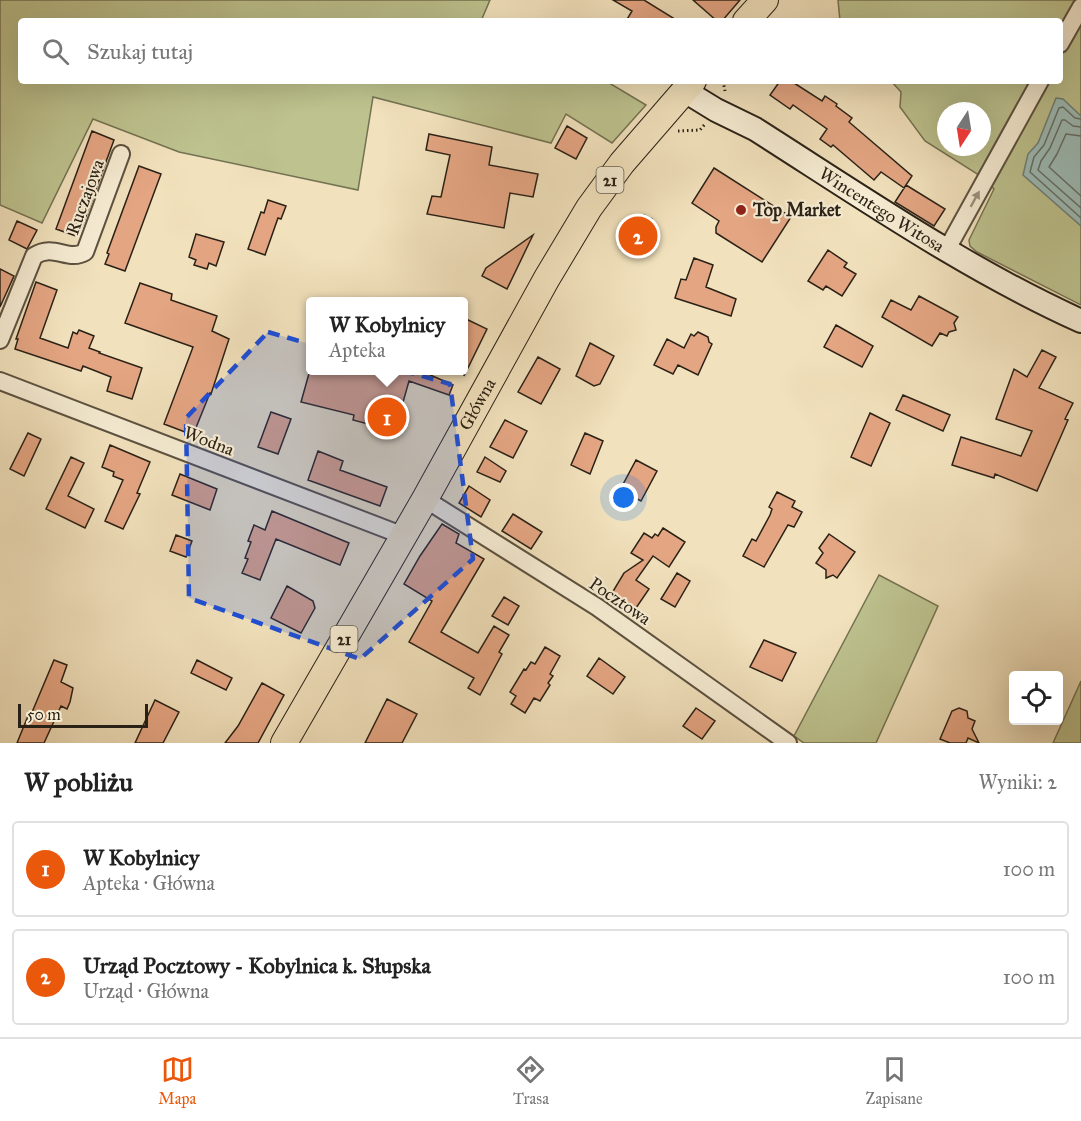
<!DOCTYPE html>
<html lang="pl">
<head>
<meta charset="utf-8">
<style>
	body { margin:0; font-family:"IM FELL Great Primer",serif; background:#f2f2f2; color:#222 }
	.controls { position:absolute; right:18px; bottom:18px; display:grid; overflow:hidden; border-radius:6px; box-shadow:0 6px 24px #0002 }
	.controls button { width:54px; height:54px; display:grid; place-items:center; padding:0; border:0; border-bottom:2px solid #e0e0e0; background:#fff; color:#222; font:30px sans-serif }
	.compass { position:absolute; left:937px; top:102px; width:54px; height:54px; border-radius:50%; background:#fff; box-shadow:0 6px 24px #0002; rotate:192deg }
	.scale { position:absolute; left:18px; bottom:15px; width:130px; box-sizing:border-box; padding-left:6px; border:3px solid #2a2116; border-top:0; font-size:16px; line-height:21px; white-space:nowrap; color:#2a2116; -webkit-text-stroke:4px #f6ecd3; paint-order:stroke }
	.you { position:absolute; left:624px; top:498px; width:21px; height:21px; margin:-15px; border:4px solid #fff; border-radius:50%; background:#1a73e8; box-shadow:0 0 0 9px #1a73e833 }
	.badge { display:grid; place-items:center; width:39px; height:39px; border-radius:50%; background:#ea580c; color:#fff; font-size:20px; font-weight:700 }
	.pin { position:absolute; translate:-50% -50%; border:3px solid #fff; box-shadow:0 2px 6px #0006 }
	.popup { position:absolute; left:306px; top:297px; width:162px; height:78px; box-sizing:border-box; display:grid; place-content:center; border-radius:6px; background:#fff; filter:drop-shadow(0 2px 4px #0005); font-size:20px; white-space:nowrap; color:#767676 }
	.popup b { font-size:22px; color:#222 }
	.popup::after { content:''; position:absolute; left:50%; top:100%; margin-left:-12px; border:12px solid transparent; border-top-color:#fff }
	.list { margin:0; padding:0; list-style:none }
	h2 { display:flex; justify-content:space-between; align-items:center; height:78px; margin:0; padding:0 24px; font-size:26px }
	h2 small { font-size:20px; font-weight:400; color:#767676 }
	.list li { display:grid; grid-template-columns:39px 1fr auto; gap:18px; align-items:center; box-sizing:border-box; height:96px; margin:0 12px 12px; padding:0 12px; border:2px solid #e0e0e0; border-radius:6px }
	.list b { display:block; font-size:22px; white-space:nowrap }
	.list p { margin:0; font-size:20px; white-space:nowrap; color:#767676 }
	.list em { font-size:20px; font-style:normal; color:#767676 }
	.icon { flex:none; width:33px; height:33px; fill:none; stroke:currentColor; stroke-width:2; stroke-linecap:round; stroke-linejoin:round }
	.map { position:relative; flex:none; width:1081px; height:743px; overflow:hidden }
	.search { position:absolute; background:#fff; box-shadow:0 6px 24px #0002; left:18px; right:18px; top:18px; height:66px; display:flex; align-items:center; gap:15px; box-sizing:border-box; padding:0 21px; border-radius:6px; color:#767676; font-size:22px }
	.sheet { height:294px; background:#fff }
	nav { display:flex; justify-content:space-around; align-items:center; box-sizing:border-box; height:84px; border-top:2px solid #e0e0e0; background:#fff; font-size:16px; color:#767676 }
	nav a { display:grid; justify-items:center; gap:3px }
	nav .on { color:#ea580c }
	.map>svg:first-child { display:block }
</style>
</head>
<body>
<div class="map">
<svg width="1081" height="743" viewBox="0 0 1081 743">
	<rect width="100%" height="100%" fill="#f1e1bc"/>
	<filter id="stains"><feTurbulence type="fractalNoise" baseFrequency=".00333" numOctaves="4"/><feColorMatrix values="0 0 0 0 .2 0 0 0 0 .09 0 0 0 0 .02 0 0 0 .5 -.17"/></filter>
	<radialGradient id="worn" r=".72"><stop offset=".6" stop-color="#630" stop-opacity="0"/><stop offset="1" stop-color="#630" stop-opacity=".3"/></radialGradient>
	<path fill="#bdc28e" stroke="#747252" stroke-width="1.5" fill-rule="evenodd" d="M0,0H490L481,21H21V81H606L646,105L612,143L566,114L551,143L373,97L358,190L179,152L93,119L42,223L0,205Z
		M838,0H1081V305L977,252L970,246L969,240L994,189L979,175L925,141L900,107L901,92L891,81H1060V21H840ZM946,111H982V147H946Z
		M879,575L938,606L876,743H804L794,736Z
		M1081,681V743H1053Z"/>
	<path fill="#9cbcb8" stroke="#6e7e77" stroke-width="1.5" d="M1056,98L1063,99L1081,116V226L1023,175L1028,154L1038,143Z"/>
	<g fill="none" stroke-linecap="round" stroke-linejoin="round">
		<path stroke="#636e67" stroke-width="1.5" d="M1081,119L1075,118L1063,107L1059,108L1044,145L1034,157L1030,172L1081,218
			M1081,127L1073,126L1065,120H1062L1050,148L1041,161L1038,170L1081,208
			M1081,136L1066,134L1057,154L1049,167L1081,196"/>
	</g>
	<path fill="#e4a582" stroke="#2a2116" stroke-width="1.5" d="M613,0H644L678,21H626L632,11Z
		M693,0H740L722,21H717Z
		M780,81H791L822,101L825,96L837,104L836,106L852,118L849,122L912,176L904,188L881,172L874,180L833,145L831,147L820,139L827,129L793,105L790,109L770,95Z
		M567,126L587,138L576,159L555,148Z
		M92,131L114,140L82,227L80,226L76,236L56,229Z
		M429,134L492,147L489,165L538,174L533,197L510,193L504,228L427,214L432,196L441,197L450,155L426,150Z
		M139,166L161,174L125,271L105,264L109,254L107,253Z
		M714,168L791,217L762,262L716,233V227L719,221L692,203Z
		M906,185L945,209L934,226L895,202Z
		M268,200L286,206L281,219L278,218L265,255L248,249L261,212L264,213Z
		M644,215L652,219L653,228L658,230L646,253L620,238L632,217Z
		M17,221L37,230L27,249L9,240Z
		M196,234L224,242L216,266L209,263L207,269L194,265L196,260L189,257Z
		M533,235L507,289L482,276L486,268Z
		M828,250L847,263L844,267L856,274L842,296L826,286L823,290L808,281Z
		M694,258L713,265L706,287L736,299L731,316L675,298L681,279L686,280Z
		M0,269L14,276L0,307Z
		M36,282L57,290L40,338L68,348L73,332L77,334L79,330L94,336L89,348L100,352L99,353L142,368L132,399L107,391L111,377L83,366L81,371L15,349L18,339H16Z
		M140,283L172,294L171,300L217,316L212,331L229,339L211,394L210,393L193,435L164,424L193,347L125,323Z
		M919,296L958,317L954,323L956,330L949,332L947,336L940,333L932,346L882,317L891,300L911,310Z
		M464,318L487,329L464,376Z
		M836,325L873,346L862,367L824,347Z
		M698,332L708,337L709,342L712,344L698,375L678,365L673,374L654,365L667,339L684,348L691,334L694,336Z
		M590,343L614,356L600,384L594,386L576,376Z
		M1042,350L1056,357L1039,388L1073,403L1065,419L1068,420L1037,491L995,474L994,478L952,465L961,437L1021,456L1032,431L996,419L1014,369L1027,377Z
		M538,357L560,369L541,404L518,392Z
		M310,370H419L453,385L449,395L409,381L398,420L393,418L383,428L353,420L354,415L301,402Z
		M903,395L950,415L943,431L896,410Z
		M271,412L291,419L278,454L258,447Z
		M870,413L890,423L871,466L851,457Z
		M505,420L527,431L513,458L490,447Z
		M28,433L41,439L24,476L10,469Z
		M585,433L603,441L590,474L571,465Z
		M110,445L150,462L137,493L140,494L123,529L105,521L123,480L113,476L114,472L102,467Z
		M318,451L343,461L340,470L387,487L380,506L308,480Z
		M71,457L84,463L68,496L94,509L85,528L46,509Z
		M485,457L506,471L500,482L477,472Z
		M636,460L657,471L641,501L620,490Z
		M180,474L217,489L210,510L172,495Z
		M469,486L490,500L481,517L459,503Z
		M777,492L795,501L792,507L802,512L794,527L788,525L764,567L743,556L752,539L756,541L770,515L772,509L769,507Z
		M272,511L349,543L340,565L276,539L260,580L242,573L248,559L245,558L251,542L248,541L254,525L265,530Z
		M513,514L542,532L531,549L502,531Z
		M442,524L459,534L456,543L484,559L441,632L478,653L494,626L509,635L499,652L502,654L480,695L468,688L474,678L409,642L432,601L404,584L420,556Z
		M663,528L685,542L669,567L653,556L636,580L649,589L636,608L612,593L624,573L643,560L631,553L644,533L652,538L655,534L658,536Z
		M829,534L855,552L837,578L833,575L826,578V570L816,563L823,553L819,548Z
		M176,535L192,541L186,557L170,551Z
		M677,573L690,581L675,607L661,599Z
		M287,586L313,601L315,608L301,633L271,618Z
		M504,597L519,606L508,625L492,616Z
		M764,640L796,653L782,681L750,667Z
		M545,647L560,656L550,674L553,676L548,683L550,685L540,701L534,698L525,713L511,704L516,696L510,692L524,669L526,670L531,662L535,664Z
		M599,658L625,677L613,694L587,676Z
		M54,660L67,665L61,682L73,688L70,702L67,709L61,706L44,743H17L28,716L30,717Z
		M197,660L232,678L226,690L191,673Z
		M262,683L284,695L258,743H225L238,726Z
		M387,699L417,714L402,743H365Z
		M155,700L179,712L163,743H135Z
		M696,708L715,721L702,739L683,726Z
		M959,708L967,711L968,718L975,721L972,729L979,743L968,738L966,743H950L940,739L952,711Z"/>
	<g fill="none" stroke-linecap="round" stroke-linejoin="round">
		<defs>
			<path id="street" d="M1060,44L1081,7
				M946,251L1040,81
				M0,340L34,256C54,243 68,262 85,252L121,154
				M0,381L404,536
				M425,499L597,607L788,743"/>
			<g id="secondary">
				<path id="s1" d="M685,91L716,110L755,129C862,197 966,269 1081,321"/>
			</g>
			<g id="primary">
				<path d="M746,21L765,0"/>
				<path id="s2" d="M284,743L425,499L547,278L589,208L622,163L693,81"/>
			</g>
		</defs>
		<use href="#street" stroke="#5c5140" stroke-width="20"/>
		<use href="#secondary" stroke="#2a2116" stroke-width="26"/>
		<use href="#primary" stroke="#2a2116" stroke-width="28"/>
		<path stroke="#2a2116" stroke-width="3" stroke-dasharray="1.5 3" stroke-linecap="butt" d="M723,81L725,91
			M678,131L700,130L705,124"/>
		<use href="#street" stroke="#f6ecd3" stroke-width="16"/>
		<use href="#secondary" stroke="#f6ecd3" stroke-width="22"/>
		<use href="#primary" stroke="#f1e1bc" stroke-width="26"/>
	</g>
	<defs><path id="oneway-solid" d="M-6-.8H1V-3.2L6.5 0L1 3.2V.8H-6Z" transform="scale(1.5)"/></defs>
	<use fill="#9a917e" href="#oneway-solid" transform="translate(975 199) rotate(-61)"/>
	<path fill="#1d4ed8" fill-opacity="0.2" stroke="#1d4ed8" stroke-width="4.5" stroke-dasharray="12 8" stroke-linejoin="round" d="M268,332L450,384L473,559L360,659L189,598L186,418Z"/>
	<circle fill="#8f2418" stroke="#f6ecd3" stroke-width="2" cx="741" cy="210" r="6"/>
	<g text-anchor="middle" dominant-baseline="central" stroke-width="4.5" stroke-linejoin="round" paint-order="stroke">
		<g fill="#f6ecd3" stroke="#675e4f" stroke-width="1.5">
			<rect x="596.5" y="167" width="27" height="26" rx="4.5"/>
			<rect x="330.5" y="626" width="27" height="26" rx="4.5"/>
		</g>
		<g font-size="16" font-weight="bold" fill="#2a2116">
			<text x="610" y="180">21</text>
			<text x="344" y="639">21</text>
		</g>
		<g font-size="18" fill="#2a2116" stroke="#f6ecd3">
			<text transform="translate(85 197) rotate(-70)">Ruczajowa</text>
			<text stroke="none"><textPath href="#s1" startOffset="230">Wincentego Witosa</textPath></text>
			<text stroke="none"><textPath href="#s2" startOffset="390">Główna</textPath></text>
			<text transform="translate(209 441) rotate(21)">Wodna</text>
			<text transform="translate(620 601) rotate(34)">Pocztowa</text>
		</g>
		<g font-size="18" font-weight="bold" fill="#2a2116" stroke="#f6ecd3" text-anchor="start">
			<text x="753" y="210">Top Market</text>
		</g>
	</g>
	<rect width="100%" height="100%" filter="url(#stains)"/>
	<rect width="100%" height="100%" fill="url(#worn)"/>
</svg>
<div class="controls">
<button><svg class="icon" aria-label="locate" viewBox="0 0 24 24"><circle cx="12" cy="12" r="6"/><path d="M12 2v4M12 18v4M2 12h4M18 12h4"/></svg></button>
</div>
<svg class="compass" viewBox="-18 -18 36 36"><path d="M0-13l5 13h-10z" fill="#e53935"/><path d="M0 13l5-13h-10z" fill="#767676"/></svg>
<div class="scale">50 m</div>
<div class="you"></div>
<div class="pin badge" style="left:387px;top:417px">1</div>
<div class="popup"><b>W Kobylnicy</b>Apteka</div>
<div class="pin badge" style="left:638px;top:236px">2</div>
<div class="search"><svg class="icon" aria-label="search" viewBox="0 0 24 24"><circle cx="10" cy="10" r="6"/><path d="M15 15l6 6"/></svg>Szukaj tutaj</div>
</div>
<section class="sheet">
<h2>W pobliżu<small>Wyniki: 2</small></h2>
<ul class="list">
<li><span class="badge">1</span><div><b>W Kobylnicy</b><p>Apteka · Główna</p></div><em>100 m</em></li>
<li><span class="badge">2</span><div><b>Urząd Pocztowy - Kobylnica k. Słupska</b><p>Urząd · Główna</p></div><em>100 m</em></li>
</ul>
</section>
<nav>
<a class="on"><svg class="icon" aria-label="map" viewBox="0 0 24 24"><path d="M3 6l6-2 6 2 6-2v14l-6 2-6-2-6 2zM9 4v14M15 6v14"/></svg>Mapa</a>
<a><svg class="icon" aria-label="directions" viewBox="0 0 24 24"><path d="M12 3l9 9-9 9-9-9zM9 14v-3h6M13 9l2 2-2 2"/></svg>Trasa</a>
<a><svg class="icon" aria-label="saved" viewBox="0 0 24 24"><path d="M7 4h10v16l-5-4-5 4z"/></svg>Zapisane</a>
</nav>
</body>
</html>
